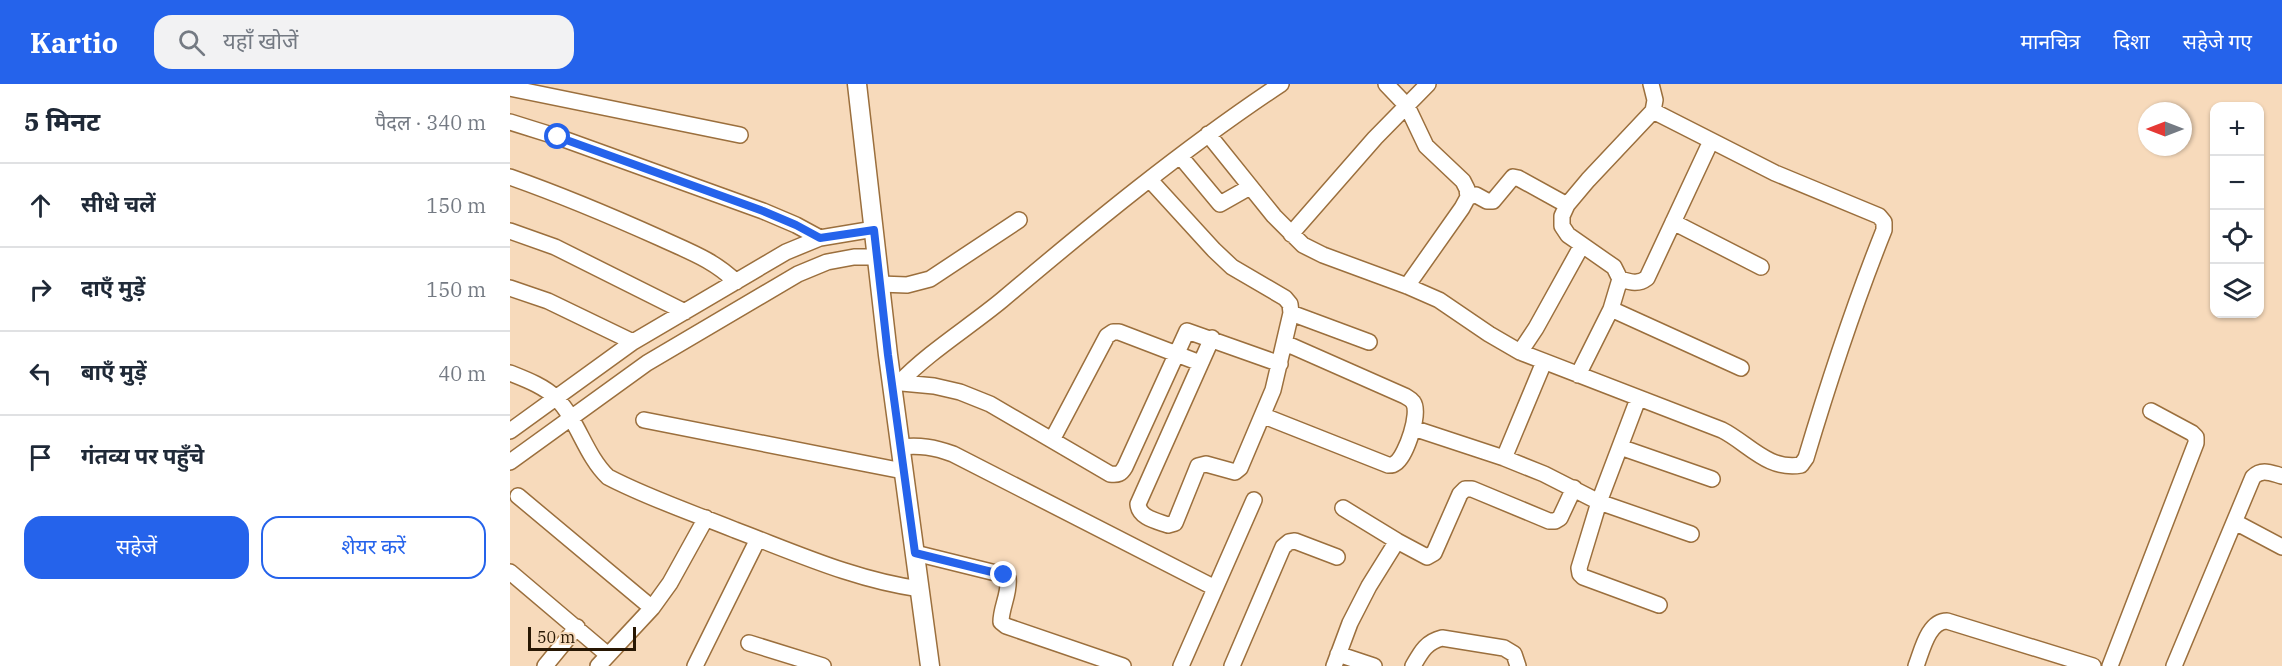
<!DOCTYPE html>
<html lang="hi">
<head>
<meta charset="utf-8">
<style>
	body { margin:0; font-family:"IBM Plex Serif","Noto Sans Devanagari",serif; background:#f2f2f3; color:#1f2937 }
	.controls { position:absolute; right:18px; top:18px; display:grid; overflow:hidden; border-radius:12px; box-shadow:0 2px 4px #0004 }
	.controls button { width:54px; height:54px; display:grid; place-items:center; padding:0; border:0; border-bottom:2px solid #e0e1e3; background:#fff; color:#1f2937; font:30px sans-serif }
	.compass { position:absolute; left:1628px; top:18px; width:54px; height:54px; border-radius:50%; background:#fff; box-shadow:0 2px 4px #0004; rotate:270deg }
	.scale { position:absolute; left:18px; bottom:15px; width:108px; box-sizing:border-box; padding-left:6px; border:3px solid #281703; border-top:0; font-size:16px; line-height:21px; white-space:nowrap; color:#281703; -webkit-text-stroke:4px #f7dabb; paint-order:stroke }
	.stop { position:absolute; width:18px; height:18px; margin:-14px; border:4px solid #2563eb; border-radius:50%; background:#fff }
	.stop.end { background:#2563eb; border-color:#fff; box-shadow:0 2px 6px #0008 }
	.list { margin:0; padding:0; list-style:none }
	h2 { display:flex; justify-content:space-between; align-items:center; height:78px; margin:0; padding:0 24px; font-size:26px }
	h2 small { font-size:20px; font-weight:400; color:#747a83 }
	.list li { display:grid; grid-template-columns:39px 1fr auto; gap:18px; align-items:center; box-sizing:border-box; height:84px; padding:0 24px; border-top:2px solid #e0e1e3 }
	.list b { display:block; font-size:22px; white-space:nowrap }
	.list em { font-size:20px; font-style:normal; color:#747a83 }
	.actions { display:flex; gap:12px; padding:18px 24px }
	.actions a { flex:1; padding:14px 0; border:2px solid #2563eb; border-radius:18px; text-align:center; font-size:21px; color:#2563eb }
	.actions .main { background:#2563eb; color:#fff }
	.icon { flex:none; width:33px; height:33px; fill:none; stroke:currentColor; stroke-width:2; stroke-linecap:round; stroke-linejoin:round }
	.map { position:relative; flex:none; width:1772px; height:582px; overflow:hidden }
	header { display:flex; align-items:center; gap:36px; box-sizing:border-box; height:84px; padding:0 30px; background:#2563eb; color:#fff }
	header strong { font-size:28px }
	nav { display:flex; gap:33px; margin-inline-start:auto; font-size:21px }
	.search { width:420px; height:54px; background:#f2f2f3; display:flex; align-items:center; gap:15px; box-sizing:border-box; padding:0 21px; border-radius:18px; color:#747a83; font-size:22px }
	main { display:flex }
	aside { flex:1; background:#fff }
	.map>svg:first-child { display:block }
</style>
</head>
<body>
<header>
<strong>Kartio</strong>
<div class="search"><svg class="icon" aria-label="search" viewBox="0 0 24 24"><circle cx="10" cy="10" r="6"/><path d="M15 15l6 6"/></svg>यहाँ खोजें</div>
<nav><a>मानचित्र</a><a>दिशा</a><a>सहेजे गए</a></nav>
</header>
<main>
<aside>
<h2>5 मिनट<small>पैदल · 340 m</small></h2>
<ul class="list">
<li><svg class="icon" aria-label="ahead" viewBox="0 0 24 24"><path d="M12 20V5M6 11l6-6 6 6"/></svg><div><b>सीधे चलें</b></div><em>150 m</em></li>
<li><svg class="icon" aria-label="right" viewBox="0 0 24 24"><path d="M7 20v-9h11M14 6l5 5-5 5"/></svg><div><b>दाएँ मुड़ें</b></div><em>150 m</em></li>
<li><svg class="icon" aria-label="left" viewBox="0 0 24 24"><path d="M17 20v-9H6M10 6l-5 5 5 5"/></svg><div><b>बाएँ मुड़ें</b></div><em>40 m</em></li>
<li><svg class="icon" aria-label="arrive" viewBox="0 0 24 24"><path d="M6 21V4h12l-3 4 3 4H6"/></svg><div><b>गंतव्य पर पहुँचे</b></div></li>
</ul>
<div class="actions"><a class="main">सहेजें</a><a>शेयर करें</a></div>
</aside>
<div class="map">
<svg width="1772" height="582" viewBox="0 0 1772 582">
	<rect width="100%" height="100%" fill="#f7dabb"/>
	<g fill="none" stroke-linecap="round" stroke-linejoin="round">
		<defs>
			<path id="minor" d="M876,0L897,22L916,62L953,97L957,105L958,113L952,124L897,202
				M0,4L230,51
				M0,38L48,53L253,127L286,141L310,154
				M698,50L764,132L793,161L813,171L897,202L929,216L979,250L1010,268L1212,346C1238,359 1258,387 1291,381L1296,374C1319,297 1344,221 1374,146V138L1369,132L1265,89L1143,27
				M670,72L710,120L740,103
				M0,93C51,111 101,132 150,154C178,167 204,176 226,198
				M640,96L704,166L722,183L775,214L780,220L781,229L763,306L730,384L725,388L696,380L688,382L665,439L658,441C647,437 629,434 628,420L702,254
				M958,113L966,111L977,117H983L1003,93L1008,94L1057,121
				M1163,138L1251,183
				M0,147L45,163L175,228
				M781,150L865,54L918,0
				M1110,195C1120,198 1128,201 1137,194L1201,57
				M370,200L397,201L420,195L509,136
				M0,204L38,217L123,258
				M1101,225L1231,284
				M781,229L859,258
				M1010,268L1026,244L1072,161
				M0,289C15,295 34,302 46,314C68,336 75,371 98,393C138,414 183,429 225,446C286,469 345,496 410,505
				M1068,291L1101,225L1110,195L1104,183L1058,151L1052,142V132L1057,121L1078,96L1143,27L1145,16L1141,0
				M381,298L424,302L450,308L480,320L600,390C608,391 611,390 615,383L677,247L770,280
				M389,299C420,267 458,244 492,216C582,140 673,65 771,0
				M1128,315L1089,418L1069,484L1070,490L1073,493L1149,521
				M754,332L878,381C883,381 883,381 887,378C896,370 911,329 903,318C901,315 898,314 895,312L775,259
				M134,336L393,387
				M903,344L994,374L1034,390L1089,418L1181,450
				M0,347L123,258L276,168L310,154L364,145
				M542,356L597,252L603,248H609L690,279
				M390,363C410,361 424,363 443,370L705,504
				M1110,363L1202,395
				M994,374L1034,278
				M0,378L137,279L288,190L317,178L344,173H366
				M8,412L142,524
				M833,424L887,457L917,473L924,469L950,410L955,405H962L1039,437H1045L1050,434L1064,404
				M1725,438L1772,463
				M405,469L494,491L498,494C500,509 491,523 491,538L496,542L613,582
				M0,488L98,571
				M239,559L313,582
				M828,570L864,582
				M35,582L67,543
				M88,582L142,524L160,499L196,434
				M185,582L248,455
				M671,582L744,416
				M722,582L773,463L779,458L785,457L827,473
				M824,582L840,539L859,502L887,457
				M903,582C911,568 916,558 932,554L994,564L1004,570L1008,582
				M1406,582C1412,567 1418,537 1437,537L1583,582
				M1600,582L1686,359V353L1682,349L1641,327
				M1664,582L1743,393C1752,384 1761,389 1772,392"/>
			<path id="major" d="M347,0L378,271L420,582"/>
		</defs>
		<use href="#minor" stroke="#9b6f3d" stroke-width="18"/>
		<use href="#major" stroke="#9b6f3d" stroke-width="21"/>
		<use href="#minor" stroke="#fff" stroke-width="15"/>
		<use href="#major" stroke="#fff" stroke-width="18"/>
	</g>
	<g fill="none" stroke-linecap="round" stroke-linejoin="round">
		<path stroke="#2563eb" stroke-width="8" d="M48,53L253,127L286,141L310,154L364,146L378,271L405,469L494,491"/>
	</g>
</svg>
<div class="controls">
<button>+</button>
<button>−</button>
<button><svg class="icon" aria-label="locate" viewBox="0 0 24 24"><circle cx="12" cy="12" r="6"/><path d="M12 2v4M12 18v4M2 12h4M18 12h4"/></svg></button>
<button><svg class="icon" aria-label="layers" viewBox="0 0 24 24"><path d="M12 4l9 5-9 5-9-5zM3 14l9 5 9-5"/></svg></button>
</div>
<svg class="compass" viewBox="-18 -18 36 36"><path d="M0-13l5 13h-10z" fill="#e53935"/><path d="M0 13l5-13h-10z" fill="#747a83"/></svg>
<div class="scale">50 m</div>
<div class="stop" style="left:48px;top:53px"></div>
<div class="stop end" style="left:494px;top:491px"></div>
</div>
</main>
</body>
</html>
